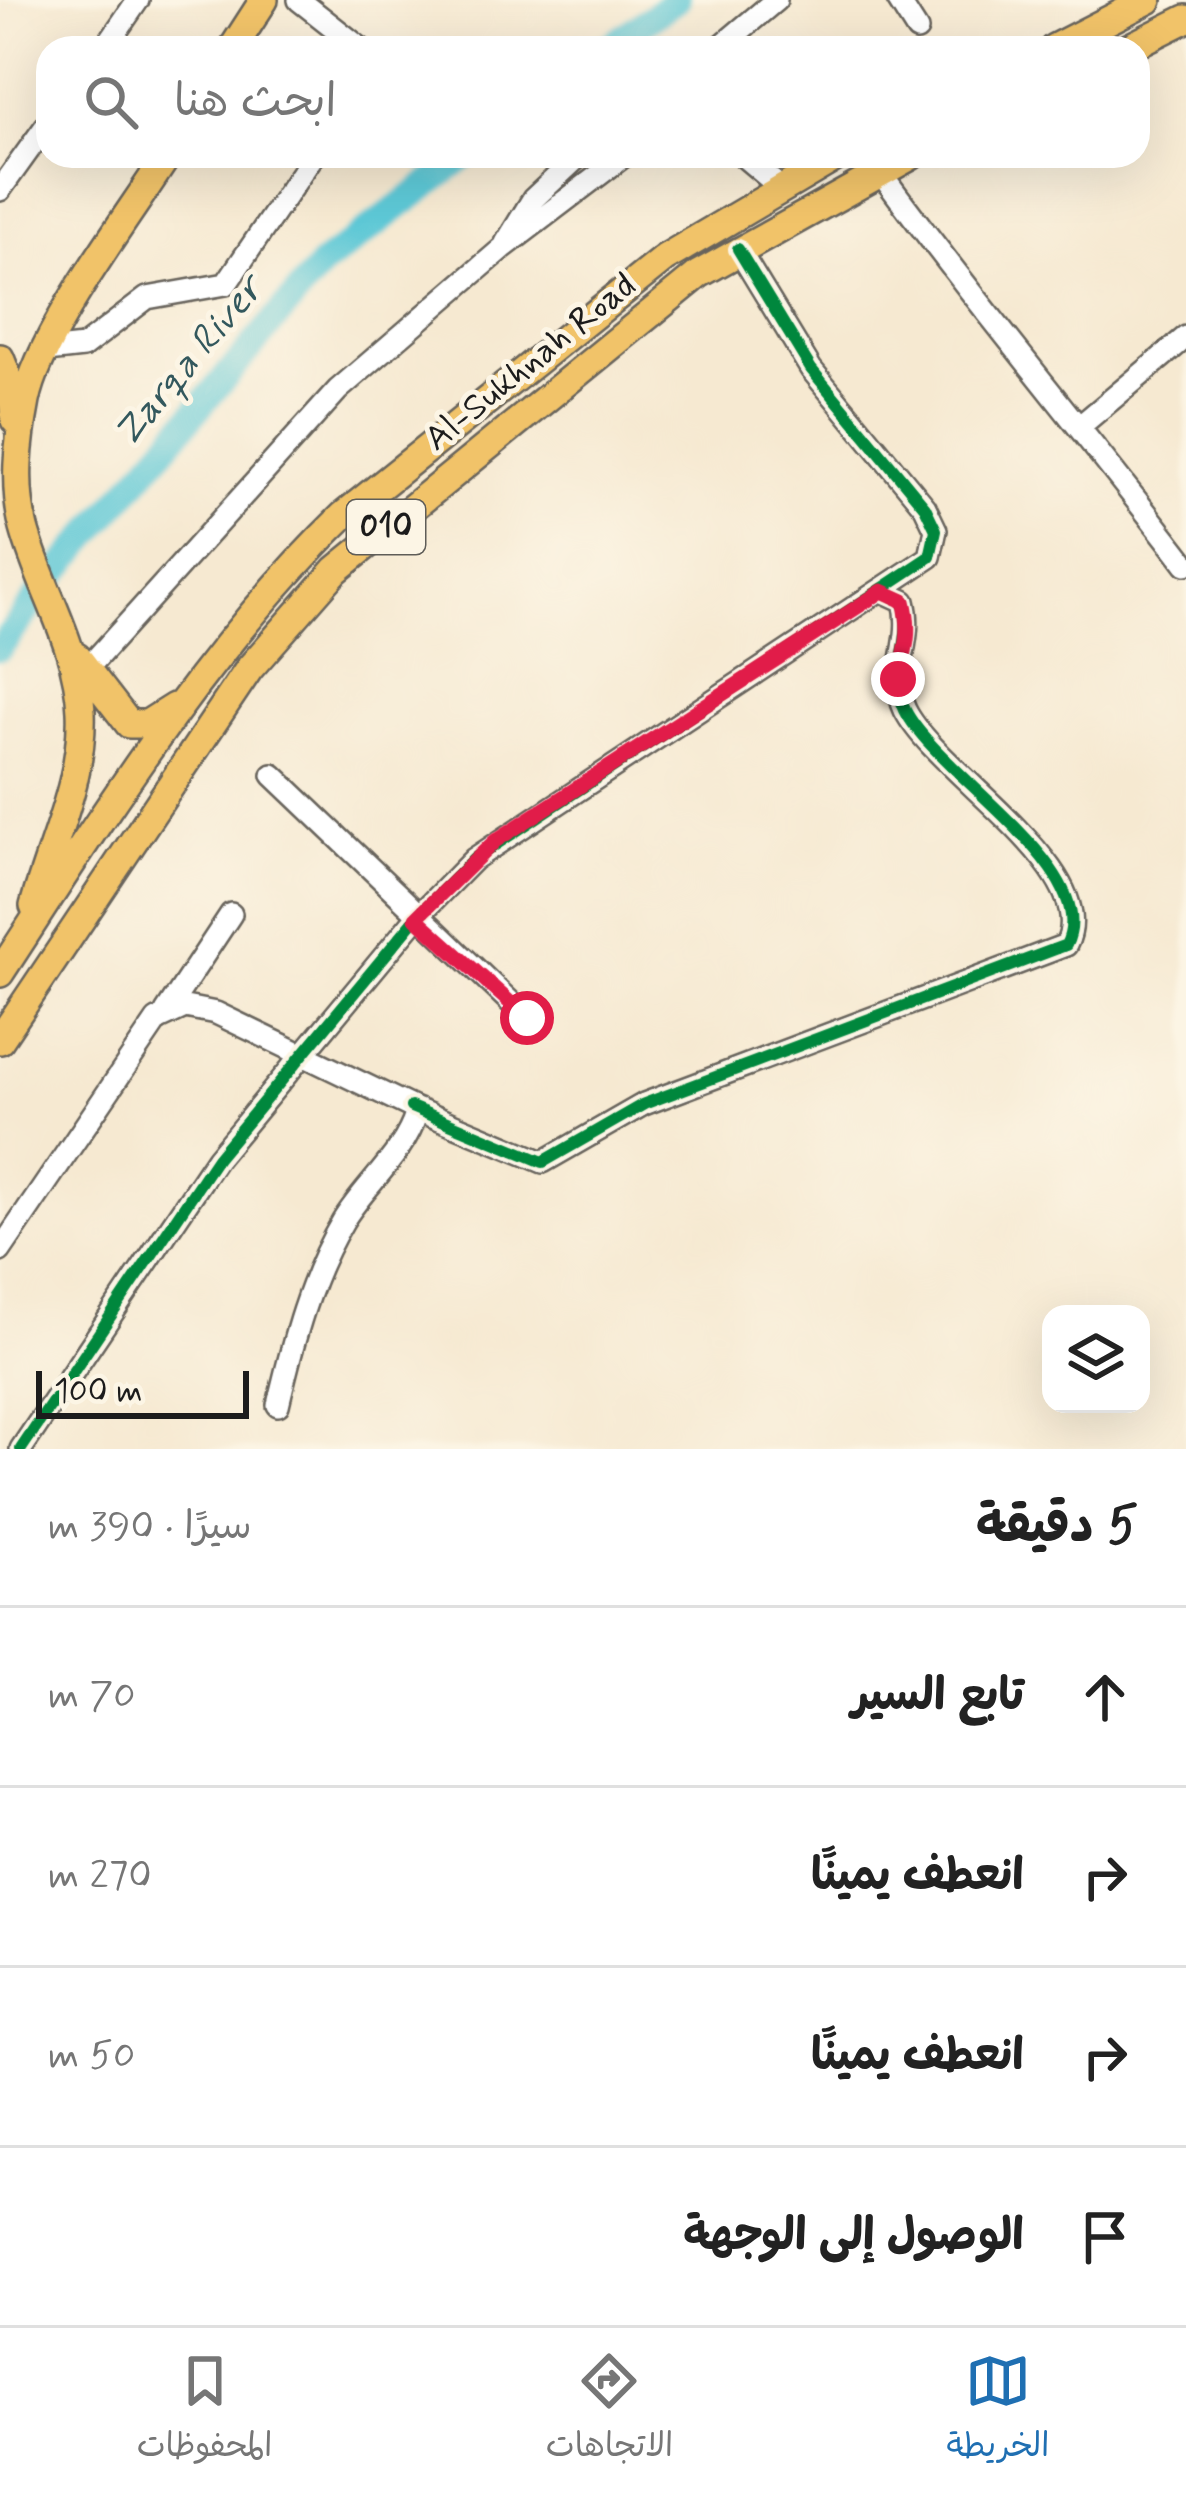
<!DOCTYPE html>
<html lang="ar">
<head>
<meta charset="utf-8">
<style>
	body { margin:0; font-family:Mynerve,"Playpen Sans Arabic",sans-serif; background:#f2f2f2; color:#222; direction:rtl }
	.controls { position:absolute; right:36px; bottom:36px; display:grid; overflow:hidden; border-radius:24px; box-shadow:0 12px 48px #0002 }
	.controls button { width:108px; height:108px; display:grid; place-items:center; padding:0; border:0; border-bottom:3px solid #e0e0e0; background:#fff; color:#222; font:60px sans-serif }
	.scale { position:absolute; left:36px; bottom:30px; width:213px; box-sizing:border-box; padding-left:12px; border:6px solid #1c1c1c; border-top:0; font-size:33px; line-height:42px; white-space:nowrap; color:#1c1c1c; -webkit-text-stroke:9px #fcf5e5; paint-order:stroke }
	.stop { position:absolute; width:36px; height:36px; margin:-27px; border:9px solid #e11d48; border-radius:50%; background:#fff }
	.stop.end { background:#e11d48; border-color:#fff; box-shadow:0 3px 12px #0008 }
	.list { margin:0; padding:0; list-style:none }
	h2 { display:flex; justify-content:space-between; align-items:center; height:156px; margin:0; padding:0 48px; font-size:51px }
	h2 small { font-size:39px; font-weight:400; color:#767676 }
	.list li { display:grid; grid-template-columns:78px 1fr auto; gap:36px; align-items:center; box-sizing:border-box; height:180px; padding:0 48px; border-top:3px solid #e0e0e0 }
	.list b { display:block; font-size:45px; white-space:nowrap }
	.list em { font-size:39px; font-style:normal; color:#767676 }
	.icon { flex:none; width:66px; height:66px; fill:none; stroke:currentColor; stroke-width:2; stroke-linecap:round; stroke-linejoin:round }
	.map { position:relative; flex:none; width:1186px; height:1449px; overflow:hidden; direction:ltr }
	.search { position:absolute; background:#fff; box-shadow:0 12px 48px #0002; left:36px; right:36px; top:36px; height:132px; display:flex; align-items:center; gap:30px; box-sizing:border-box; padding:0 42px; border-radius:36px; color:#767676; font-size:45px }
	.sheet { height:876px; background:#fff }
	nav { display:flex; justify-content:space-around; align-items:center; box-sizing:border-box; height:168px; border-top:3px solid #e0e0e0; background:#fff; font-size:33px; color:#767676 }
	nav a { display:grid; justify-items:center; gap:6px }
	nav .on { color:#1f6fb2 }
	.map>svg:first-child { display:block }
</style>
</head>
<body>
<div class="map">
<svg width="1186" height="1449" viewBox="0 0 1186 1449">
	<rect width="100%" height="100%" fill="#fcf5e5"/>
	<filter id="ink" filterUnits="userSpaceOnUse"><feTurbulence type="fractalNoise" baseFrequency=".00833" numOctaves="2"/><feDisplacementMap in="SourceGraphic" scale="24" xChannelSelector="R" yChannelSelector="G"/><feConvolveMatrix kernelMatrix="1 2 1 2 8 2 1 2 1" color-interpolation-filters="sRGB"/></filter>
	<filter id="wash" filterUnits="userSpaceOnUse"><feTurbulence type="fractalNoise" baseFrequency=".004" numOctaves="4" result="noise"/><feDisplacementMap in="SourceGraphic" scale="48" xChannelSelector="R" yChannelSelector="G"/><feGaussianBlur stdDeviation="2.7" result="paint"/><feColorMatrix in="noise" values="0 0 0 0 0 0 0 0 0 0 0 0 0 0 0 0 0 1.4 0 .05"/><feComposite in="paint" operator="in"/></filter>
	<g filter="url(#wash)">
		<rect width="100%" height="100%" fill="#f6e9d1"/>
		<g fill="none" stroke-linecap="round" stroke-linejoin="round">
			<path stroke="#5dc8d6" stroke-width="27" d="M608,48L676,0
				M0,648L44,588L322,265L466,156"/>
		</g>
	</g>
	<g filter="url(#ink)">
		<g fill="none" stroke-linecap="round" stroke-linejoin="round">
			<defs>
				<path id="minor" d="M299,0L360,48
					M898,0L917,30
					M105,48L138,0
					M719,48L776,0
					M743,156L781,188
					M880,172C978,306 1085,432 1186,564
					M0,190L48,123
					M506,243L533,199L579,156
					M47,351L83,347L147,298L226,284L313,156
					M1080,426L1186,337
					M86,670L338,390L503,248L624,156
					M273,775L527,1018
					M166,1012L231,914
					M411,1107L543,1162L644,1104L1066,945C1104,871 936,773 905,710C888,675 915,642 904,601L882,591
					M0,1251L157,1020L185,1007L216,1013L411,1107L416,1114C405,1153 364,1186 343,1221C309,1278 293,1341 278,1405
					M21,1449L217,1158L416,918L474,859L930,557L936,530L925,507L811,369L738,249"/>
				<path id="major" d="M233,48L264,0
					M1054,48L1148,0
					M1128,48L1186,19
					M0,358L12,388L15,420
					M77,657L129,724H147L174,707
					M34,906C52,841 84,779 81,711C78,644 41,591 24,528C13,487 18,443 26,401C39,334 128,217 167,156
					M0,973C104,814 207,648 344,515L665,258L838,156
					M0,1040L249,669L336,570L699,274L911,156"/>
			</defs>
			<use href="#minor" stroke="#68645b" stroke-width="26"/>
			<use href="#major" stroke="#68645b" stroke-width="32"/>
			<use href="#minor" stroke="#fff" stroke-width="21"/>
			<use href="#major" stroke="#f1c369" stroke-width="27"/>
			<defs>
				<path id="cycleway" d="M411,1107L543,1162L644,1104L1066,945C1104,871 936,773 905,710C888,675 915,642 904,601L882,591
					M21,1449L217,1158L416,918L474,859L930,557L936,530L925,507L811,369L738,249"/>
			</defs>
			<use href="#cycleway" stroke="#fcf5e5" stroke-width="20"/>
			<use href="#cycleway" stroke="#00873e" stroke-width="12"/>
		</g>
	</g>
	<g fill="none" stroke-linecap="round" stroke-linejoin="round" filter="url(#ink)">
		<path stroke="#e11d48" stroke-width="15" d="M527,1018L416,918L495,841L882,591L904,601C912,631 906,650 898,679"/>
	</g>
	<g text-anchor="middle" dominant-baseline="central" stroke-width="10" stroke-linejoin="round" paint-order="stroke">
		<rect fill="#fcf5e5" stroke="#5f5d58" stroke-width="3" x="347" y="500" width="78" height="54" rx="9"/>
		<g font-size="33" font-weight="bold" fill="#1c1c1c">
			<text x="386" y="527">010</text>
		</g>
		<g font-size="36" fill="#1c1c1c" stroke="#fcf5e5">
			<text transform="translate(531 363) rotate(-39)">Al-Sukhnah Road</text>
		</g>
		<g font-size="39" font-style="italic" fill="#33585d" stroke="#fcf5e5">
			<text transform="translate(189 362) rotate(-50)">Zarqa River</text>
		</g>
	</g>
</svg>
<div class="controls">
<button><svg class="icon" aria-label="layers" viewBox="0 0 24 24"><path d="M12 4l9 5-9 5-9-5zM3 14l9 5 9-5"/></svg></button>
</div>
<div class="scale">100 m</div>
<div class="stop" style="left:527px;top:1018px"></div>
<div class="stop end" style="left:898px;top:679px"></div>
<div class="search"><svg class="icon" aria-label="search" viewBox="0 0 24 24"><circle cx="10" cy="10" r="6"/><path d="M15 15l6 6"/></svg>ابحث هنا</div>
</div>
<section class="sheet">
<h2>5 دقيقة<small>سيرًا · 390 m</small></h2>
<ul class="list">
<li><svg class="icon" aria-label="ahead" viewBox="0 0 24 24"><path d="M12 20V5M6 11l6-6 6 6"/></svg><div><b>تابع السير</b></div><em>70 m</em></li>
<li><svg class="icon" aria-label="right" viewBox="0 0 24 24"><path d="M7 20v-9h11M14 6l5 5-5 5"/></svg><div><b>انعطف يمينًا</b></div><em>270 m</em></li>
<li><svg class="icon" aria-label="right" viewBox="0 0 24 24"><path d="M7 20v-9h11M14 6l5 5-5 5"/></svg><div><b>انعطف يمينًا</b></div><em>50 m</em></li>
<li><svg class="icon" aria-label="arrive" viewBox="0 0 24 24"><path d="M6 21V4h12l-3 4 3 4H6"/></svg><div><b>الوصول إلى الوجهة</b></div></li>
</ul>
</section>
<nav>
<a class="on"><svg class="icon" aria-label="map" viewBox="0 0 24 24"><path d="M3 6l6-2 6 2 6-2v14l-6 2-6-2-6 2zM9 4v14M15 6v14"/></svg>الخريطة</a>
<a><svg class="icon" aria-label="directions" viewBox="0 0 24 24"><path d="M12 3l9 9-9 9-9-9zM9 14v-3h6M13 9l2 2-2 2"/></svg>الاتجاهات</a>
<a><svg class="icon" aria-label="saved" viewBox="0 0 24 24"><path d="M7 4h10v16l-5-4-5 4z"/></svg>المحفوظات</a>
</nav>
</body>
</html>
